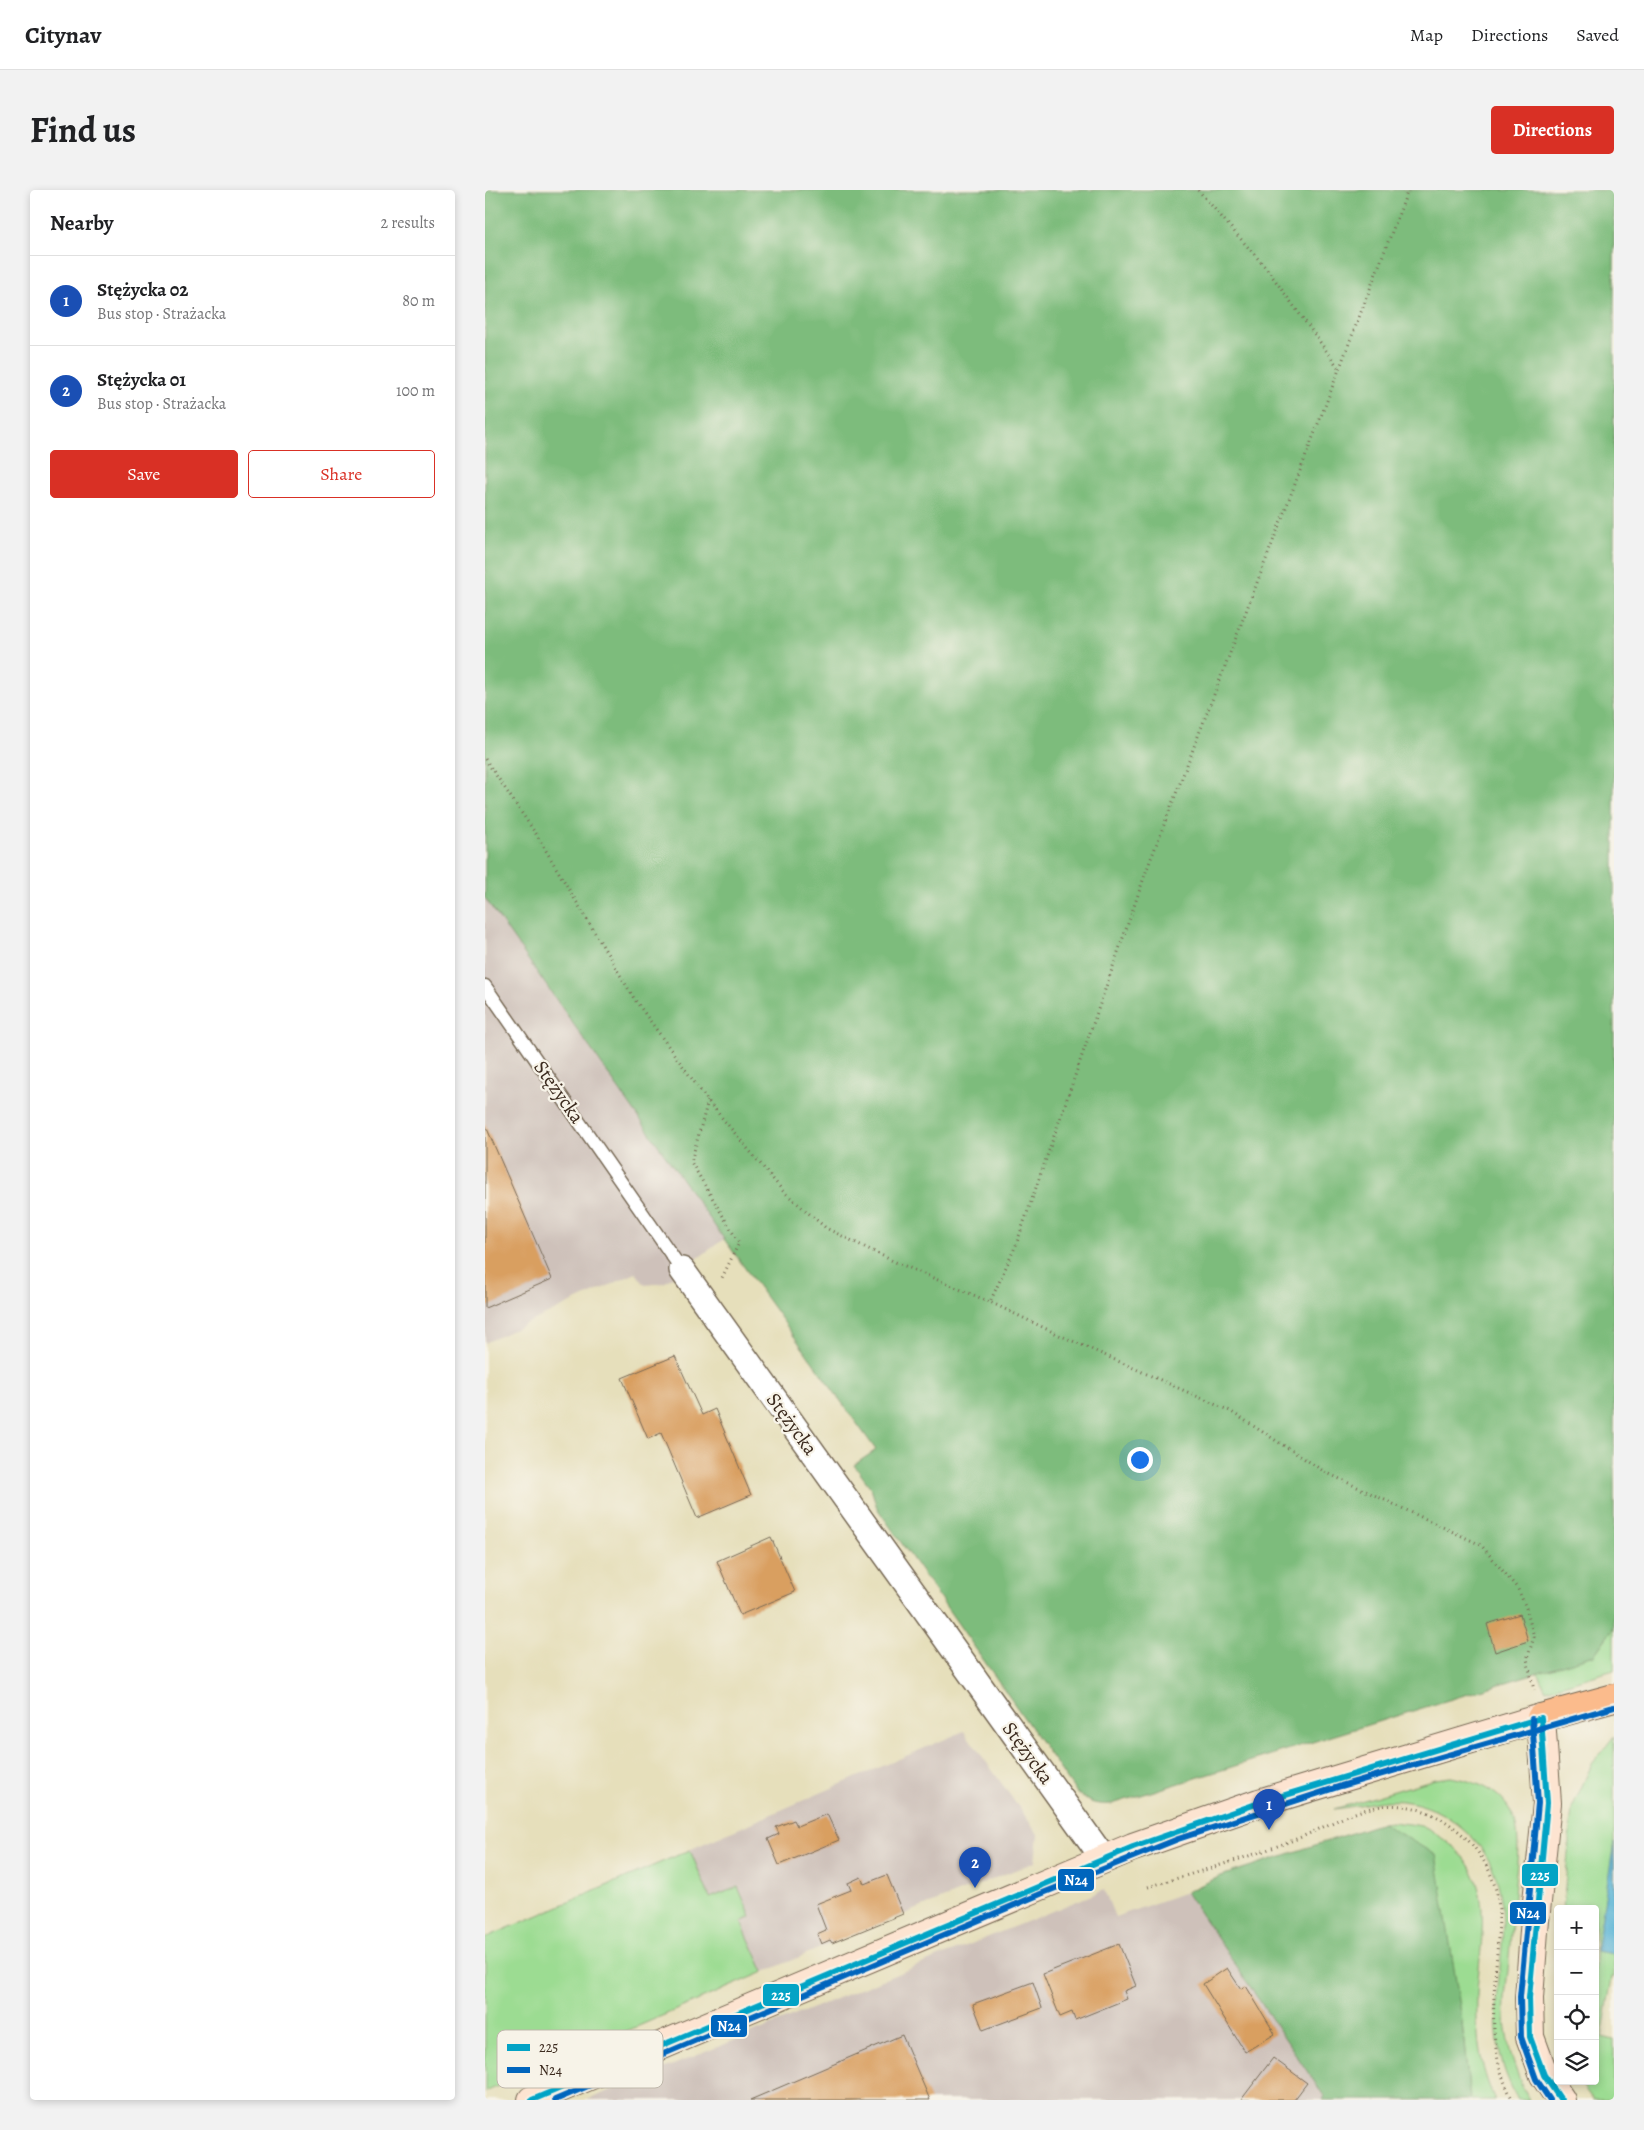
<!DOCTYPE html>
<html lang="en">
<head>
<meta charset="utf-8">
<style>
	body { margin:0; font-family:Alegreya,serif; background:#f2f2f2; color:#202124 }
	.controls { position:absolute; right:15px; bottom:15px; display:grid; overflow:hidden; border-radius:5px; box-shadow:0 2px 8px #0003 }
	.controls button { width:45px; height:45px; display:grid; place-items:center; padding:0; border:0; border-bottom:1px solid #e0e0e0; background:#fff; color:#202124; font:25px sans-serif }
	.you { position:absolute; left:654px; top:1269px; width:18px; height:18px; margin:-12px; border:4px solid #fff; border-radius:50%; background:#1a73e8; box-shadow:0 0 0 8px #1a73e833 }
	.badge { display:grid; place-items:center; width:32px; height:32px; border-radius:50%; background:#d93025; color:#fff; font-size:16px; font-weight:700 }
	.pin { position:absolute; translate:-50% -41px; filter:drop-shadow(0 1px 2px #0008) }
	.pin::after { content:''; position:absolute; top:26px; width:18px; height:15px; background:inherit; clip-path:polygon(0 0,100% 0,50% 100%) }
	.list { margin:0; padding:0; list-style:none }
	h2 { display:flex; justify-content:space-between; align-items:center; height:65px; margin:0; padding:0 20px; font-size:21px }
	h2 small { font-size:16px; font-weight:400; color:#757577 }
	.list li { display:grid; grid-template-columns:32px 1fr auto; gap:15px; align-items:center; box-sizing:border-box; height:90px; padding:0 20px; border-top:1px solid #e0e0e0 }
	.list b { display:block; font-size:19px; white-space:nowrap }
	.list p { margin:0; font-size:16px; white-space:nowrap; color:#757577 }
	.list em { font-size:16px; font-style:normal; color:#757577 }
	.actions { display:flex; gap:10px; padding:15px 20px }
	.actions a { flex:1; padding:11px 0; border:1px solid #d93025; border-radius:5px; text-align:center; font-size:18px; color:#d93025 }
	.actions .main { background:#d93025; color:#fff }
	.icon { flex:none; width:28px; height:28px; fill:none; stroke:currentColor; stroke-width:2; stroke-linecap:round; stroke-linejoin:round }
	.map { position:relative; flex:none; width:1129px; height:1910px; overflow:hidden; border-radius:5px }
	header { display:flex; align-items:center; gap:30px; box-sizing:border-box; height:70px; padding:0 25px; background:#fff; border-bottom:1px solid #e0e0e0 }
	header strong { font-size:24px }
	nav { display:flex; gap:28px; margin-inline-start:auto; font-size:18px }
	.intro { display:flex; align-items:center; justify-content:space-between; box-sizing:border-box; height:120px; padding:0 30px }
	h1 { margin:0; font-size:35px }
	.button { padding:12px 22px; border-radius:5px; background:#d93025; color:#fff; font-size:18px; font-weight:700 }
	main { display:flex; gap:30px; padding:0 30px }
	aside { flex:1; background:#fff; border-radius:5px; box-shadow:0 2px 8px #0003 }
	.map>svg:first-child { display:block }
</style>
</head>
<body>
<header>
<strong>Citynav</strong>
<nav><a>Map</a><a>Directions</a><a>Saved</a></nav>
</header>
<div class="intro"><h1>Find us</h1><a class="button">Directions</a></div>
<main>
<aside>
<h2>Nearby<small>2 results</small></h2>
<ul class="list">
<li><span class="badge" style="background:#1a4fb4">1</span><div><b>Stężycka 02</b><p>Bus stop · Strażacka</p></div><em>80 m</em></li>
<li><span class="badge" style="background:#1a4fb4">2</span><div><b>Stężycka 01</b><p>Bus stop · Strażacka</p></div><em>100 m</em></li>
</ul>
<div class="actions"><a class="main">Save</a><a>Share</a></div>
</aside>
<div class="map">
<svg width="1129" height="1910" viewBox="0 0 1129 1910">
	<rect width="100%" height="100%" fill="#f7f3e8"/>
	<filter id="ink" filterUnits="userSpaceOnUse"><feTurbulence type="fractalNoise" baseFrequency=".02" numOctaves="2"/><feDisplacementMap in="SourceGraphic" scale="10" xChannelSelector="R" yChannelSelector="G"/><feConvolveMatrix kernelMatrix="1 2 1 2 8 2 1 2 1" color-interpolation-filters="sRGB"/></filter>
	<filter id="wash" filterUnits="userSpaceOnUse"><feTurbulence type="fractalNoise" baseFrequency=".0096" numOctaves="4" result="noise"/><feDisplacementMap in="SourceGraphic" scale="20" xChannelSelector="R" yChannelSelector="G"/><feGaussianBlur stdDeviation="1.12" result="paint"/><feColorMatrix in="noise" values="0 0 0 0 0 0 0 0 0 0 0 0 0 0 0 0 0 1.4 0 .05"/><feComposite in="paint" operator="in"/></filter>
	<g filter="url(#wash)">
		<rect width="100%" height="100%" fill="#e6dfbb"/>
		<path fill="#cec1ba" d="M0,708L239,1049L179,1093L160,1095L151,1083L0,1153Z
			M479,1541L553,1644L550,1672L347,1753L0,1902V1748Z
			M619,1700L630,1727L701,1702L839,1906L837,1910H102Z"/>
		<path fill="#9cdc92" stroke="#6c8358" d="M1129,1437V1480L1061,1500L1052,1482L1109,1465Z
			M1129,1546V1787H1127L1117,1847L1129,1850V1910H1108L1094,1891H1110V1719H1078L1087,1618L1107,1574Z
			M966,1587C990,1592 1013,1598 1026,1622C1037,1642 1032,1671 1030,1693C1028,1723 1025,1752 1023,1781C1021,1796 1019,1812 1020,1826C1021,1856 1031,1884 1044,1910H1033C1023,1892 1016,1873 1013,1853C1004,1780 1043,1707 986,1646C969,1629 948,1616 924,1612C898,1607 874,1617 849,1619L950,1589Z
			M908,1632C919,1634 932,1634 942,1638C949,1641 955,1647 961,1651C1014,1690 994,1751 992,1806C991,1843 994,1876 1010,1910H985L976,1823L897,1633Z
			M205,1660L225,1708L253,1697L266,1727L256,1732L279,1782L0,1902V1748Z"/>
		<path fill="#7dbc7c" stroke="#5c734d" d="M0,0H1129V1437L1109,1465L627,1614C609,1615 604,1613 591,1602L392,1318L386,1298L369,1275L391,1260L239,1049L0,708Z
			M897,1633L951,1665L976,1823L985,1910H837L839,1906L701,1702L736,1686Z"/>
		<path fill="#59b4d6" stroke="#4a6f7a" d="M1129,1653V1764L1111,1761Z"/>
		<g id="blocks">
			<path fill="#d99f61" d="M0,934L67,1089L0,1118Z
				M190,1166L217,1225L230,1219L266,1305L212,1328L176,1243L163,1249L137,1188Z
				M286,1347L310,1402L255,1425L232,1371Z
				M1035,1424L1043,1451L1010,1462L1002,1434Z
				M342,1624L354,1650L294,1675L283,1649L294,1644L291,1637L309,1630L312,1636Z
				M402,1685L418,1724L347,1753L345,1750L336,1754L332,1744L341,1740L331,1714L366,1700L363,1693L376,1687L379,1694Z
				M634,1754L651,1796L639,1801L642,1809L590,1830L587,1822L575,1827L558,1784Z
				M742,1778L756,1799L761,1796L790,1844L760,1862L718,1794Z
				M548,1792L557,1818L498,1840L488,1814Z
				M417,1845L445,1910H265Z
				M788,1868L822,1893L809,1910H756Z"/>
		</g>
	</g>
	<g filter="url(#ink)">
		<use href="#blocks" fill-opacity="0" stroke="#776955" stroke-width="1"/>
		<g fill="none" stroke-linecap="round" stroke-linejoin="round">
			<defs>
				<path id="lane" d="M0,796L197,1080"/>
				<path id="street" d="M197,1080L619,1669"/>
				<path id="secondary" d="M47,1910L648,1657L774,1613L1056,1528L1062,1613L1049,1741L1044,1808L1045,1847L1059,1885L1076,1910"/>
				<path id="primary" d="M1056,1528L1129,1508"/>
			</defs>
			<use href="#lane" stroke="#776955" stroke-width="15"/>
			<use href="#street" stroke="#776955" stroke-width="28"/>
			<use href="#secondary" stroke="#776955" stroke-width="30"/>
			<use href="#primary" stroke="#776955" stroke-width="30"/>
			<path stroke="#776955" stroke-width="3" stroke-dasharray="1 4" stroke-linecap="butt" d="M713,0L782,79L853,177
				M923,0L662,679L531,1055L505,1112L572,1144L745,1221L840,1282L996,1355L1033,1399L1041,1418L1049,1447L1042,1469L1049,1500
				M0,569L51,644L150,810L223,911L298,1001L341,1038L408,1071L505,1112
				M223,911L206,972L254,1053L237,1088
				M663,1697C713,1682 765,1667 814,1648C841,1637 869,1619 898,1616C958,1609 1015,1667 1014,1725C1013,1787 996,1853 1028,1910"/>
			<use href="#lane" stroke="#fff" stroke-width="12"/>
			<use href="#street" stroke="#fff" stroke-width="25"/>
			<use href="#secondary" stroke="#fde4d1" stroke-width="28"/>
			<use href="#primary" stroke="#fbbb8c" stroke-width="28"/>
			<defs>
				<path id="bus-1" d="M1056,1528L1062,1613L1044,1808L1045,1847L1059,1885L1076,1910
					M47,1910L648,1657L774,1613L1056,1528"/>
				<path id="bus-2" d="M1047,1529L1053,1613L1035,1807L1036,1847L1051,1889L1065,1910
					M70,1910L558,1703L693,1649L856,1596L1129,1517"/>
			</defs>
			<use href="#bus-1" stroke="#f7f3e8" stroke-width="10"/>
			<use href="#bus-2" stroke="#f7f3e8" stroke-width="10"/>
			<use href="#bus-1" stroke="#03a3c5" stroke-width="6"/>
			<use href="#bus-2" stroke="#0065bd" stroke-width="6"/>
		</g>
	</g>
	<g text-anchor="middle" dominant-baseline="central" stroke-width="4.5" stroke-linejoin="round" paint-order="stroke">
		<g font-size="20" fill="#3b2a1e" stroke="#f7f3e8">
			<text transform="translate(74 902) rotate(55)">Stężycka</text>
			<text transform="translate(307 1234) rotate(54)">Stężycka</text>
			<text transform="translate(543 1563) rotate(54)">Stężycka</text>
		</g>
	</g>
	<rect x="12" y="1840" width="166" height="58" rx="8" fill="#f7f3e8" stroke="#bfb7ab" stroke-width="1"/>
	<rect x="22" y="1854" width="23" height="7" fill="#03a3c5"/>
	<rect x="22" y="1877" width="23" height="6" fill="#0065bd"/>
	<g font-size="14" fill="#3b2a1e">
		<text x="54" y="1862">225</text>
		<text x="54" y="1885">N24</text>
	</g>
	<g stroke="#f7f3e8" stroke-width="2">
		<rect x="1036" y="1673" width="38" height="24" rx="5" fill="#03a3c5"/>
		<rect x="572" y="1678" width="38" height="24" rx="5" fill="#0065bd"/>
		<rect x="1024" y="1711" width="38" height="24" rx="5" fill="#0065bd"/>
		<rect x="277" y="1793" width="38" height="24" rx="5" fill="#03a3c5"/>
		<rect x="225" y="1824" width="38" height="24" rx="5" fill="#0065bd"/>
	</g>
	<g font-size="14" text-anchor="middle" font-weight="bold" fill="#fff">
		<text x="1055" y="1690">225</text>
		<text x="591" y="1695">N24</text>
		<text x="1043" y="1728">N24</text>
		<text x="296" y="1810">225</text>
		<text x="244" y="1841">N24</text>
	</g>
</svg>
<div class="controls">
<button>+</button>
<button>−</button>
<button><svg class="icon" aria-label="locate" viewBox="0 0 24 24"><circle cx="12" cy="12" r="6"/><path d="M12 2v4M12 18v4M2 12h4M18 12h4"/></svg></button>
<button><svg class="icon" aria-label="layers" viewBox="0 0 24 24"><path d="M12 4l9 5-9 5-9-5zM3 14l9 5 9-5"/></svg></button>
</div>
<div class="you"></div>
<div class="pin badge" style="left:784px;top:1640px;background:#1a4fb4">1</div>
<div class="pin badge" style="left:490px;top:1698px;background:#1a4fb4">2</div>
</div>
</main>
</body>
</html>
